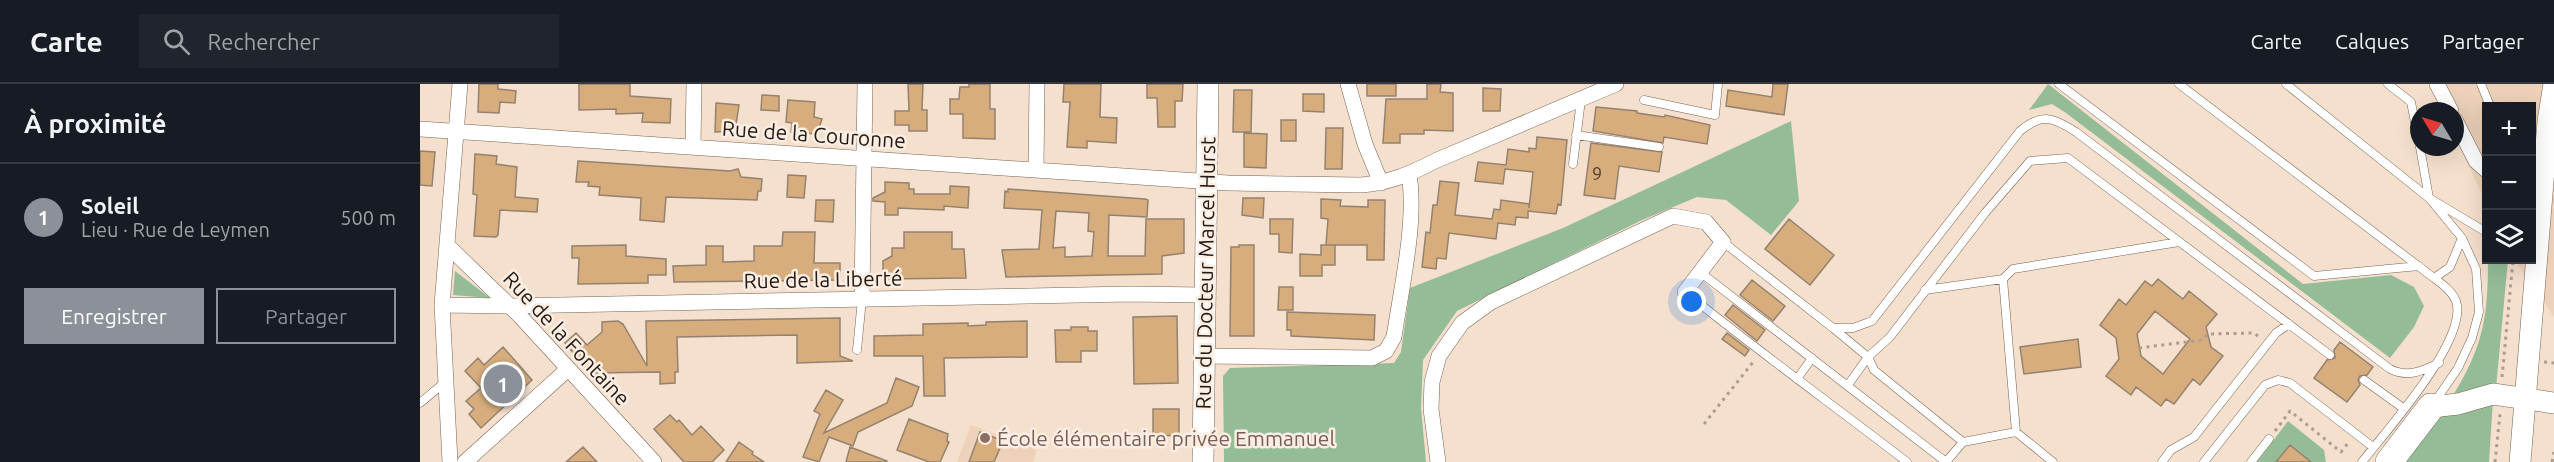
<!DOCTYPE html>
<html lang="fr">
<head>
<meta charset="utf-8">
<style>
	body { margin:0; font-family:Ubuntu,sans-serif; background:#20242c; color:#f1f3f6 }
	.controls { position:absolute; right:18px; top:18px; display:grid; overflow:hidden; border-radius:0px; box-shadow:0 6px 24px #0002 }
	.controls button { width:54px; height:54px; display:grid; place-items:center; padding:0; border:0; border-bottom:2px solid #363941; background:#171b24; color:#f1f3f6; font:30px sans-serif }
	.compass { position:absolute; left:1990px; top:18px; width:54px; height:54px; border-radius:50%; background:#171b24; box-shadow:0 6px 24px #0002; rotate:308deg }
	.you { position:absolute; left:1272px; top:218px; width:21px; height:21px; margin:-15px; border:4px solid #fff; border-radius:50%; background:#1a73e8; box-shadow:0 0 0 9px #1a73e833 }
	.badge { display:grid; place-items:center; width:39px; height:39px; border-radius:50%; background:#8c9099; color:#fff; font-size:20px; font-weight:700 }
	.pin { position:absolute; translate:-50% -50%; border:3px solid #fff; box-shadow:0 2px 6px #0006 }
	.list { margin:0; padding:0; list-style:none }
	h2 { display:flex; justify-content:space-between; align-items:center; height:78px; margin:0; padding:0 24px; font-size:26px }
	h2 small { font-size:20px; font-weight:400; color:#9ea1a6 }
	.list li { display:grid; grid-template-columns:39px 1fr auto; gap:18px; align-items:center; box-sizing:border-box; height:108px; padding:0 24px; border-top:2px solid #363941 }
	.list b { display:block; font-size:22px; white-space:nowrap }
	.list p { margin:0; font-size:20px; white-space:nowrap; color:#9ea1a6 }
	.list em { font-size:20px; font-style:normal; color:#9ea1a6 }
	.actions { display:flex; gap:12px; padding:18px 24px }
	.actions a { flex:1; padding:14px 0; border:2px solid #8c9099; border-radius:0px; text-align:center; font-size:21px; color:#8c9099 }
	.actions .main { background:#8c9099; color:#fff }
	.icon { flex:none; width:33px; height:33px; fill:none; stroke:currentColor; stroke-width:2; stroke-linecap:round; stroke-linejoin:round }
	.map { position:relative; flex:none; width:2134px; height:378px; overflow:hidden }
	header { display:flex; align-items:center; gap:36px; box-sizing:border-box; height:84px; padding:0 30px; background:#171b24; border-bottom:2px solid #363941 }
	header strong { font-size:28px }
	nav { display:flex; gap:33px; margin-inline-start:auto; font-size:21px }
	.search { width:420px; height:54px; background:#20242c; display:flex; align-items:center; gap:15px; box-sizing:border-box; padding:0 21px; border-radius:0px; color:#9ea1a6; font-size:22px }
	main { display:flex }
	aside { flex:1; background:#171b24 }
	.map>svg:first-child { display:block }
</style>
</head>
<body>
<header>
<strong>Carte</strong>
<div class="search"><svg class="icon" aria-label="search" viewBox="0 0 24 24"><circle cx="10" cy="10" r="6"/><path d="M15 15l6 6"/></svg>Rechercher</div>
<nav><a>Carte</a><a>Calques</a><a>Partager</a></nav>
</header>
<main>
<aside>
<h2>À proximité<small></small></h2>
<ul class="list">
<li><span class="badge">1</span><div><b>Soleil</b><p>Lieu · Rue de Leymen</p></div><em>500 m</em></li>
</ul>
<div class="actions"><a class="main">Enregistrer</a><a>Partager</a></div>
</aside>
<div class="map">
<svg width="2134" height="378" viewBox="0 0 2134 378">
	<rect width="100%" height="100%" fill="#f5dfcd"/>
	<path fill="#edd1b9" d="M2009,0H2134V233L2095,176H2112V22H2066V118L2035,53V27H2022Z
		M551,341L617,366L613,378H537Z"/>
	<path fill="#94bd97" d="M1628,0L1883,200L1971,191L1994,203L2004,222L1994,243L1970,274L1646,29L1632,20L1609,26Z
		M1371,37L1379,117L1351,151L1306,116L1277,113L1222,136L1037,227L1003,276L1001,324L1006,378H804L803,292L810,284L974,279L981,268L990,204L1143,144Z
		M2068,176H2088L2076,304L2032,313C2063,263 2068,234 2068,176Z
		M35,187L70,214L33,211Z
		M2073,316L2069,378H1981L2016,333Z
		M1868,337L1904,366L1906,378H1837Z"/>
	<path fill="#d7ad7e" stroke="#94826f" stroke-width="1.5" fill-rule="evenodd" d="M59,0H78V5L96,7L95,19L80,18L79,29L58,28Z
		M159,0H210V12L251,15L250,39L222,38L223,29L196,30V25L159,26Z
		M488,0H503L502,26H507V47H489V41H475V27H489Z
		M549,0H570V25H575V55L543,54V30H530V15H539L540,3H549Z
		M644,0H681L680,33L697,34L696,59L667,57V64L647,63L650,18H643Z
		M727,0H763L762,17H755V43H738L737,14H727Z
		M947,0H976V12H947Z
		M1007,0H1021L1020,8L1033,9V47L1004,46V50H980V59H963L966,15H1007Z
		M1353,0H1368L1364,31L1306,22L1308,6L1352,13Z
		M1063,4L1081,5L1080,27H1063Z
		M814,6H832L831,48H813Z
		M883,10H904V28L883,27Z
		M342,11L359,12V27L341,26Z
		M368,16L395,18L394,33L402,35L397,50L371,48L372,39L366,38Z
		M296,19L319,21L315,47L295,48Z
		M1176,23L1217,27V29L1244,33L1245,31L1290,41L1287,60L1244,53L1243,59L1173,47Z
		M861,36H876V57H861Z
		M906,44H923L922,85H905Z
		M824,49L847,50L846,84L824,83Z
		M1117,53L1147,56L1141,121L1138,120L1136,130L1108,127V134L1096,133L1095,141L1078,139L1076,155L1029,149L1026,175L1017,174L1016,185L1002,183L1006,148L1010,149L1013,121H1017L1020,97L1039,99L1035,131L1072,135L1074,125L1080,126L1081,116L1109,120V124L1113,88L1085,85L1083,100L1055,97L1058,78L1086,81L1088,65L1109,68V64L1116,65Z
		M1171,59L1242,68L1239,88L1199,82L1195,115L1164,111Z
		M0,67L15,68L12,102L0,101Z
		M55,70L77,72L76,80L97,83L95,113L118,115L117,128L80,126L78,151L76,153L54,152L57,111L53,110Z
		M158,77L310,87L318,85L321,93L342,95L341,107H338L337,116L246,113L244,138L220,136L221,114L179,111L180,103L168,102L169,98H156Z
		M368,91L386,92L384,114L367,113Z
		M465,98L489,99V105H494V110H530V102L549,103L548,124L524,122V126L478,124V131H465V118L453,117V114L465,108Z
		M588,105L725,115L728,116L727,133L689,131L688,172H725L726,135H764V169L742,172V190L586,193L582,166L619,165L622,126L584,124L585,107L588,108ZM636,127L669,129L668,147L674,148L672,172L645,173V163L633,164Z
		M823,114H844L843,134L822,131Z
		M901,115L921,116L920,122L948,123V116H965L964,176H947V161H906L908,135L901,134Z
		M396,116H414L413,138L395,137Z
		M850,135H873L872,169L859,168V150H850Z
		M1369,135L1414,171L1390,201L1345,165Z
		M363,148H395L394,179H420V196L254,198L253,182L286,181V162H303V178L334,177V162H362Z
		M484,148H532V165H544L546,194L463,195V177L472,172V164H484Z
		M206,161V172L246,175V191H228V199L158,200L159,174H152V162Z
		M819,161H834V252H810L811,163H819Z
		M901,161H915V181H902V192H880V170L901,171Z
		M1738,195L1763,215L1769,207L1797,230L1786,243L1791,263L1803,272L1780,301L1773,295L1754,320L1746,315L1741,322L1716,303L1711,311L1686,292L1699,275L1696,254L1680,241L1699,215L1706,221L1725,197L1732,202ZM1735,227L1770,255L1743,290L1721,272L1717,250Z
		M1332,196L1365,222L1353,237L1320,211Z
		M859,203H873V226H858Z
		M1313,221L1345,246L1337,257L1305,231Z
		M867,228L955,231L954,256L871,252V246H867Z
		M757,232L758,299L714,300L713,233Z
		M420,234V272L433,277L377,279V251L257,253L258,288H255V299L240,300V288L170,289L145,259L156,249L167,261L182,248V238L198,237L203,240L227,282L226,237Z
		M607,237V273L524,274L525,312H504L503,272H454V252L503,251V240L548,239V242L566,241V238Z
		M651,243H668V247H677V267H661V278H636L635,246H651Z
		M1307,249L1329,266L1325,272L1302,255Z
		M1658,255L1661,283L1604,290L1600,263Z
		M1920,258L1953,283L1947,291L1940,292L1938,296L1940,301L1927,318L1894,294L1907,276L1915,274L1914,266Z
		M83,263L112,296L61,344L49,330L54,325L46,317L61,304L45,287L58,274L64,281Z
		M476,294L499,303L492,322L438,348L433,362L409,353L399,378L383,373L400,330L394,327L406,306L423,316L404,349L467,319Z
		M733,325H759V352L733,351Z
		M250,331L257,338L259,336L272,351L281,342L304,366L292,378H264L234,345Z
		M489,335L528,350L527,357L529,358L520,378H509L477,366Z
		M560,348L583,357L574,378H549Z
		M319,358L333,368L332,370L344,378H306Z
		M1870,361L1891,378H1856Z
		M163,363L177,378H146Z
		M430,363L467,377V378H426Z"/>
	<g fill="none" stroke-linecap="round" stroke-linejoin="round">
		<defs>
			<path id="lane" d="M1639,0L1894,192L1999,182
				M1759,0L2014,194L2030,183L2042,154
				M1866,0L2009,114L2042,154L2056,185L2059,228L2052,254L2038,284L2014,319
				M1968,0L1991,18L1999,59
				M2061,0L2070,22
				M1224,16L1295,31L1298,0
				M1156,51L1239,63
				M2000,63L2009,114L2066,148
				M1153,80L1161,16
				M1303,158L1413,244H1433L1452,237L1600,47C1622,29 1633,33 1656,48L1970,285C1988,294 2002,287 2019,279
				M1280,188L1526,378
				M1505,206L1583,195
				M1265,208C1338,267 1413,321 1487,378
				M1413,244L1448,273L1428,301
				M437,266L442,215
				M1377,295L1392,274
				M1944,296L1983,324
				M0,319L24,299
				M1596,348L1583,195L1593,185L1759,158
				M1526,378L1543,358
				M1633,378L1596,348L1543,358L1454,286L1448,273L1470,253L1565,129L1610,77L1648,74L1910,271
				M1742,378L1751,366L1774,353L1856,249L1869,240
				M1784,378L1845,301L1858,296L1870,299L1953,363
				M1831,378L1849,355
				M1942,378C1966,347 2049,255 2036,217C2032,207 2022,200 2014,194"/>
			<path id="street" d="M928,0L945,60L961,99
				M2017,0L2031,27
				M2035,36L2056,77L2066,86
				M0,45L808,99L941,101C969,99 990,90 1015,77L1196,0
				M273,63L274,0
				M616,85L617,0
				M27,161L100,232L234,378
				M442,215L445,0
				M22,221L90,222L710,210L784,211
				M784,272L952,274L966,267L974,253C981,206 997,136 989,91
				M30,378L22,221L40,0
				M45,378L148,285
				M1018,378L1011,325L1012,298L1019,272L1042,239L1071,218L1253,132L1286,138L1303,158L1265,208"/>
			<path id="secondary" d="M2011,323L2038,320L2073,310L2134,319
				M783,378L788,0
				M2100,378L2128,37L2134,0"/>
			<path id="highway" d="M1969,378L2011,323"/>
		</defs>
		<use href="#lane" stroke="#776454" stroke-width="9"/>
		<use href="#street" stroke="#776454" stroke-width="16"/>
		<use href="#secondary" stroke="#776454" stroke-width="22"/>
		<use href="#highway" stroke="#776454" stroke-width="28"/>
		<path stroke="#ae9d8f" stroke-width="3" stroke-dasharray="3 4.5" stroke-linecap="butt" d="M1719,264L1782,256L1788,250L1834,249L1839,253
			M2124,278L2134,279
			M2082,293L2093,176
			M1284,340L1334,277
			M1855,347L1870,327L1921,368L1928,359
			M2075,378L2080,330
			M2132,378L2134,368"/>
		<use href="#lane" stroke="#fff" stroke-width="8"/>
		<use href="#street" stroke="#fff" stroke-width="15"/>
		<use href="#secondary" stroke="#fff" stroke-width="21"/>
		<use href="#highway" stroke="#fff" stroke-width="27"/>
	</g>
	<circle fill="#8d6e63" stroke="#fceee3" stroke-width="2" cx="565" cy="354" r="6"/>
	<g text-anchor="middle" dominant-baseline="central" stroke-width="5" stroke-linejoin="round" paint-order="stroke">
		<g font-size="18" fill="#4f3f2e">
			<text x="1177" y="89">9</text>
		</g>
		<g font-size="21" fill="#221a14" stroke="#fceee3">
			<text transform="translate(394 50) rotate(4)">Rue de la Couronne</text>
			<text transform="translate(785 189) rotate(-89)">Rue du Docteur Marcel Hurst</text>
			<text transform="translate(403 195) rotate(-1)">Rue de la Liberté</text>
			<text transform="translate(147 254) rotate(47)">Rue de la Fontaine</text>
		</g>
		<g font-size="21" fill="#785e54" stroke="#fceee3" text-anchor="start">
			<text x="577" y="354">École élémentaire privée Emmanuel</text>
		</g>
	</g>
</svg>
<div class="controls">
<button>+</button>
<button>−</button>
<button><svg class="icon" aria-label="layers" viewBox="0 0 24 24"><path d="M12 4l9 5-9 5-9-5zM3 14l9 5 9-5"/></svg></button>
</div>
<svg class="compass" viewBox="-18 -18 36 36"><path d="M0-13l5 13h-10z" fill="#e53935"/><path d="M0 13l5-13h-10z" fill="#9ea1a6"/></svg>
<div class="you"></div>
<div class="pin badge" style="left:83px;top:300px">1</div>
</div>
</main>
</body>
</html>
